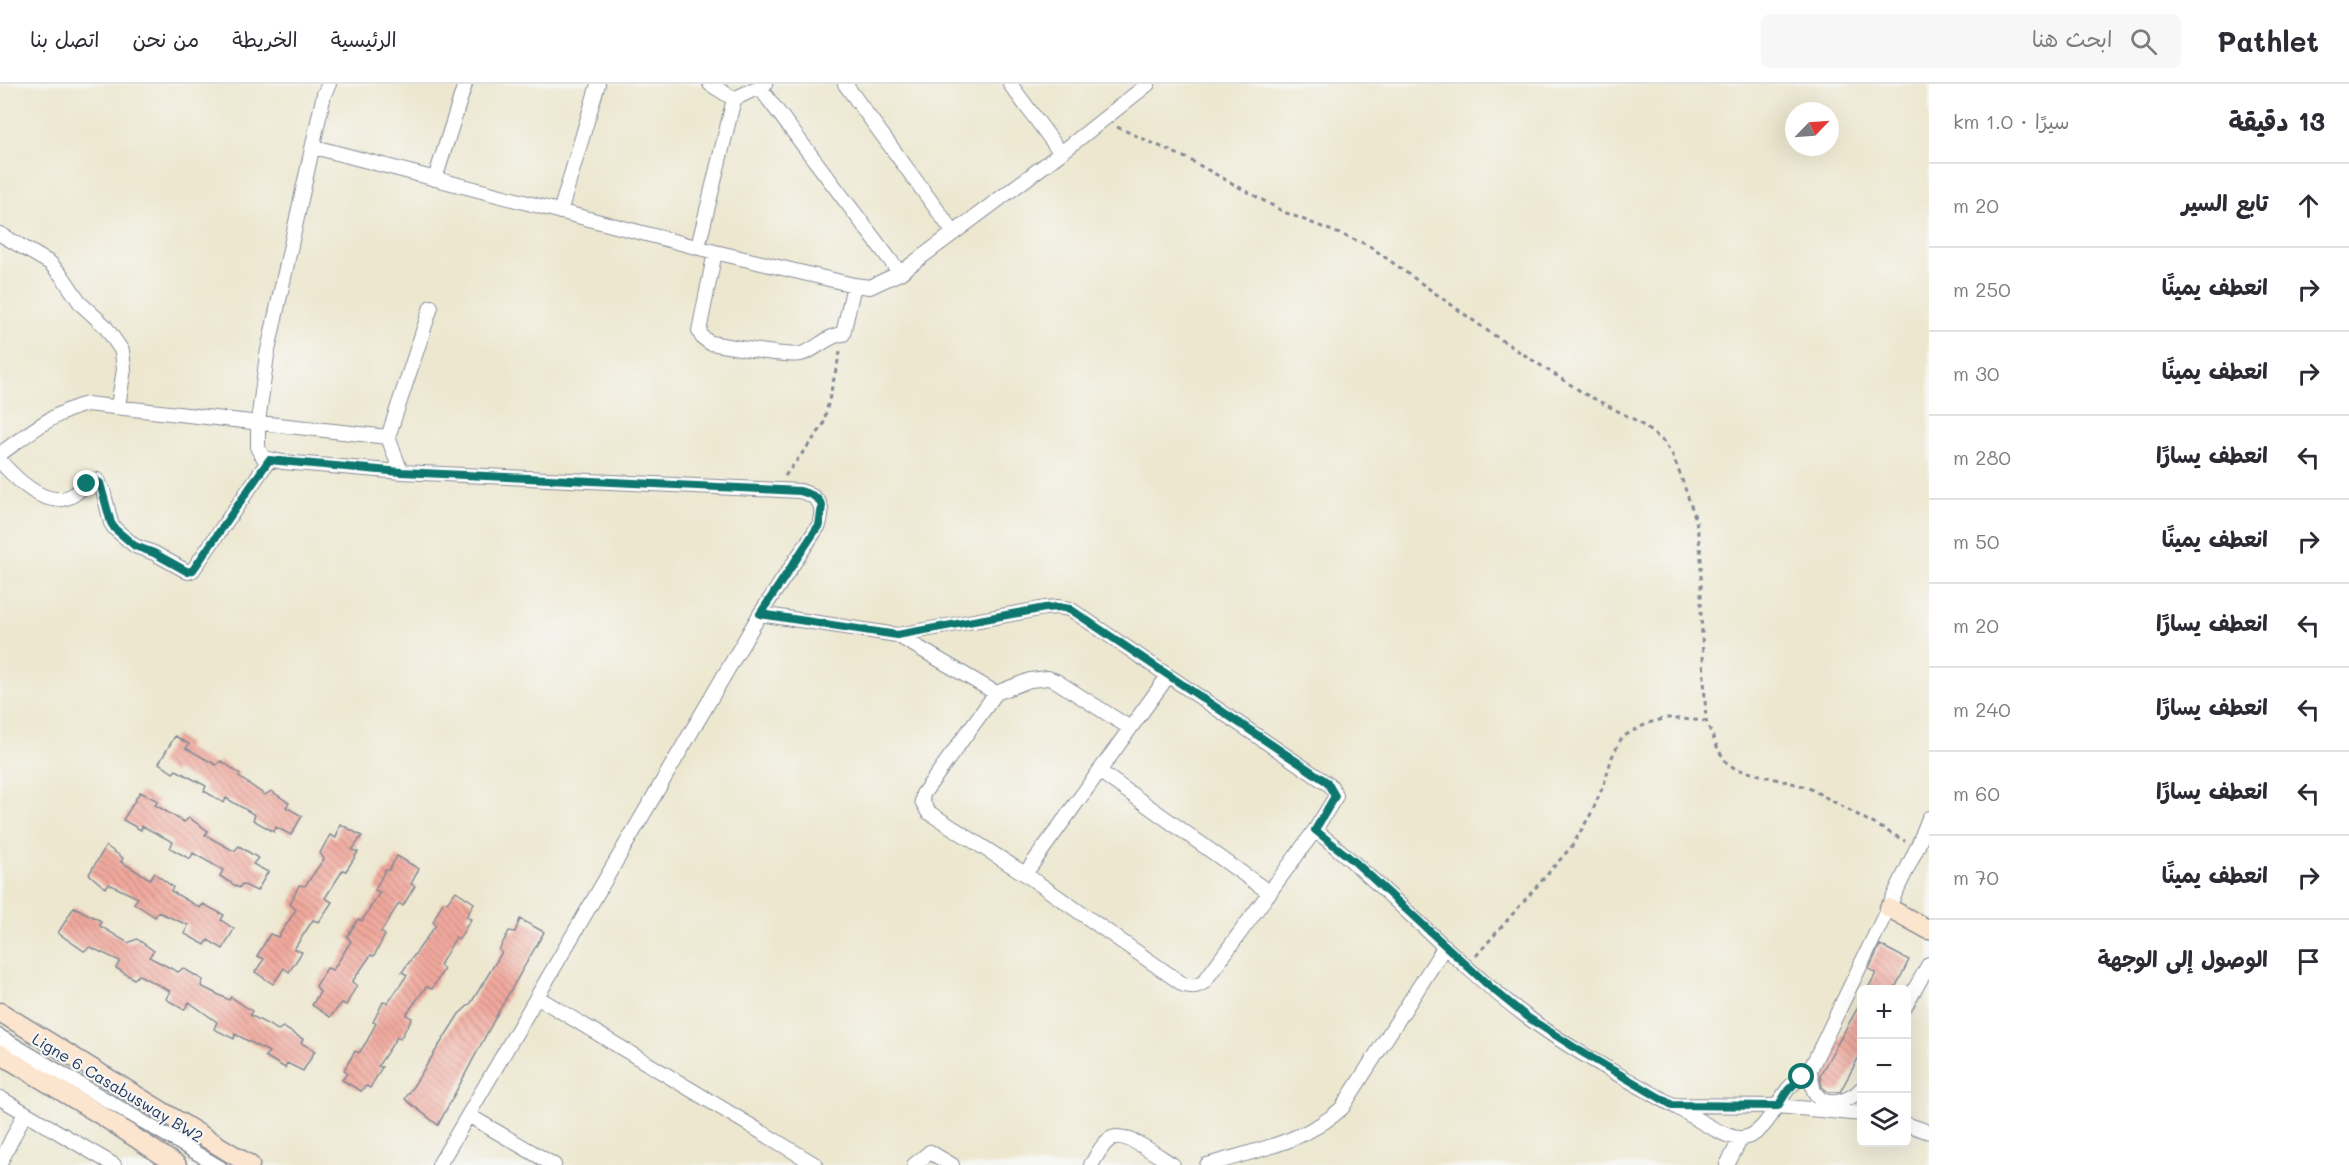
<!DOCTYPE html>
<html lang="ar">
<head>
<meta charset="utf-8">
<style>
	body { margin:0; font-family:Mali,"Playpen Sans Arabic",sans-serif; background:#f7f7f7; color:#2b2b33; direction:rtl }
	.controls { position:absolute; right:18px; bottom:18px; display:grid; overflow:hidden; border-radius:9px; box-shadow:0 6px 24px #0002 }
	.controls button { width:54px; height:54px; display:grid; place-items:center; padding:0; border:0; border-bottom:2px solid #e1e1e2; background:#fff; color:#2b2b33; font:30px sans-serif }
	.compass { position:absolute; left:1785px; top:18px; width:54px; height:54px; border-radius:50%; background:#fff; box-shadow:0 6px 24px #0002; rotate:65deg }
	.stop { position:absolute; width:18px; height:18px; margin:-14px; border:4px solid #0f766e; border-radius:50%; background:#fff }
	.stop.end { background:#0f766e; border-color:#fff; box-shadow:0 2px 6px #0008 }
	.list { margin:0; padding:0; list-style:none }
	h2 { display:flex; justify-content:space-between; align-items:center; height:78px; margin:0; padding:0 24px; font-size:26px }
	h2 small { font-size:20px; font-weight:400; color:#7c7c81 }
	.list li { display:grid; grid-template-columns:39px 1fr auto; gap:18px; align-items:center; box-sizing:border-box; height:84px; padding:0 24px; border-top:2px solid #e1e1e2 }
	.list b { display:block; font-size:22px; white-space:nowrap }
	.list em { font-size:20px; font-style:normal; color:#7c7c81 }
	.icon { flex:none; width:33px; height:33px; fill:none; stroke:currentColor; stroke-width:2; stroke-linecap:round; stroke-linejoin:round }
	.map { position:relative; flex:none; width:1929px; height:1081px; overflow:hidden; direction:ltr }
	header { display:flex; align-items:center; gap:36px; box-sizing:border-box; height:84px; padding:0 30px; background:#fff; border-bottom:2px solid #e1e1e2 }
	header strong { font-size:28px }
	nav { display:flex; gap:33px; margin-inline-start:auto; font-size:21px }
	.search { width:420px; height:54px; background:#f7f7f7; display:flex; align-items:center; gap:15px; box-sizing:border-box; padding:0 21px; border-radius:9px; color:#7c7c81; font-size:22px }
	main { display:flex }
	aside { flex:1; background:#fff }
	.map>svg:first-child { display:block }
</style>
</head>
<body>
<header>
<strong>Pathlet</strong>
<div class="search"><svg class="icon" aria-label="search" viewBox="0 0 24 24"><circle cx="10" cy="10" r="6"/><path d="M15 15l6 6"/></svg>ابحث هنا</div>
<nav><a>الرئيسية</a><a>الخريطة</a><a>من نحن</a><a>اتصل بنا</a></nav>
</header>
<main>
<aside>
<h2>13 دقيقة<small>سيرًا · 1.0 km</small></h2>
<ul class="list">
<li><svg class="icon" aria-label="ahead" viewBox="0 0 24 24"><path d="M12 20V5M6 11l6-6 6 6"/></svg><div><b>تابع السير</b></div><em>20 m</em></li>
<li><svg class="icon" aria-label="right" viewBox="0 0 24 24"><path d="M7 20v-9h11M14 6l5 5-5 5"/></svg><div><b>انعطف يمينًا</b></div><em>250 m</em></li>
<li><svg class="icon" aria-label="right" viewBox="0 0 24 24"><path d="M7 20v-9h11M14 6l5 5-5 5"/></svg><div><b>انعطف يمينًا</b></div><em>30 m</em></li>
<li><svg class="icon" aria-label="left" viewBox="0 0 24 24"><path d="M17 20v-9H6M10 6l-5 5 5 5"/></svg><div><b>انعطف يسارًا</b></div><em>280 m</em></li>
<li><svg class="icon" aria-label="right" viewBox="0 0 24 24"><path d="M7 20v-9h11M14 6l5 5-5 5"/></svg><div><b>انعطف يمينًا</b></div><em>50 m</em></li>
<li><svg class="icon" aria-label="left" viewBox="0 0 24 24"><path d="M17 20v-9H6M10 6l-5 5 5 5"/></svg><div><b>انعطف يسارًا</b></div><em>20 m</em></li>
<li><svg class="icon" aria-label="left" viewBox="0 0 24 24"><path d="M17 20v-9H6M10 6l-5 5 5 5"/></svg><div><b>انعطف يسارًا</b></div><em>240 m</em></li>
<li><svg class="icon" aria-label="left" viewBox="0 0 24 24"><path d="M17 20v-9H6M10 6l-5 5 5 5"/></svg><div><b>انعطف يسارًا</b></div><em>60 m</em></li>
<li><svg class="icon" aria-label="right" viewBox="0 0 24 24"><path d="M7 20v-9h11M14 6l5 5-5 5"/></svg><div><b>انعطف يمينًا</b></div><em>70 m</em></li>
<li><svg class="icon" aria-label="arrive" viewBox="0 0 24 24"><path d="M6 21V4h12l-3 4 3 4H6"/></svg><div><b>الوصول إلى الوجهة</b></div></li>
</ul>
</aside>
<div class="map">
<svg width="1929" height="1081" viewBox="0 0 1929 1081">
	<defs>
		<pattern id="building-back-hatch" width="6" height="6" patternUnits="userSpaceOnUse" patternTransform="scale(1.5)"><rect width="6" height="6" fill="#f2a99d"/><path d="M-1 5l2 2M0 0l6 6M5-1l2 2" fill="none" stroke="#c38a83"/></pattern>
	</defs>
	<rect width="100%" height="100%" fill="#f6f6f2"/>
	<filter id="ink" filterUnits="userSpaceOnUse"><feTurbulence type="fractalNoise" baseFrequency=".0167" numOctaves="2"/><feDisplacementMap in="SourceGraphic" scale="12" xChannelSelector="R" yChannelSelector="G"/><feConvolveMatrix kernelMatrix="1 2 1 2 8 2 1 2 1" color-interpolation-filters="sRGB"/></filter>
	<filter id="wash" filterUnits="userSpaceOnUse"><feTurbulence type="fractalNoise" baseFrequency=".008" numOctaves="4" result="noise"/><feDisplacementMap in="SourceGraphic" scale="24" xChannelSelector="R" yChannelSelector="G"/><feGaussianBlur stdDeviation="1.35" result="paint"/><feColorMatrix in="noise" values="0 0 0 0 0 0 0 0 0 0 0 0 0 0 0 0 0 1.4 0 .05"/><feComposite in="paint" operator="in"/></filter>
	<g filter="url(#wash)">
		<rect width="100%" height="100%" fill="#ede7cf"/>
		<g id="blocks">
			<path fill="url(#building-back-hatch)" d="M175,652L189,660L186,664L216,681L221,677L240,690L239,693L265,711L271,707L289,719L286,723L302,732L291,751L276,743L274,748L253,736L255,731L226,714L224,719L204,707L206,702L176,686L173,689L159,679Z
				M140,708L158,717L155,721L184,738L189,734L208,747L205,751L234,767L239,762L258,774L253,780L268,788L257,807L242,800L239,804L220,792L223,786L193,769L190,775L170,764L173,758L142,742L141,746L123,736Z
				M340,740L362,752L352,766L358,768L346,787L343,786L325,814L332,818L319,838L313,836L294,865L302,868L289,888L284,884L273,900L255,888L264,875L257,872L270,850L278,853L296,826L290,820L299,801L305,802L324,775L320,769L330,751L336,754Z
				M106,762L123,774L121,778L150,795L154,789L173,803L171,807L200,824L203,820L224,831L221,836L234,845L223,865L208,856L205,861L185,850L188,841L158,828L155,833L134,819L138,814L109,800L105,804L89,790Z
				M397,772L419,785L411,800L415,802L403,822L399,819L381,848L385,851L374,872L371,871L352,898L357,901L346,921L342,919L330,933L312,921L320,908L316,902L327,884L333,886L351,857L347,853L358,835L362,837L380,808L375,806L385,786H389Z
				M456,807L474,819L466,833L471,835L459,855L456,853L440,881L444,885L432,905L426,903L406,931L412,934L400,955L397,953L378,982L382,983L370,1004L366,1002L361,1007L342,996L347,990L344,986L355,967L359,969L367,957L376,939L373,938L383,918L388,919L407,891L402,888L436,841L433,838L443,818L447,819Z
				M74,823L101,837L100,842L128,859L137,855L154,867L149,873L178,888L183,884L203,896L201,902L229,916L231,913L252,927L250,931L278,946L283,943L303,955L301,959L315,967L303,987L287,979L285,984L265,972L269,968L235,950L234,955L214,945L217,938L189,918L184,926L166,915L170,907L139,891L134,895L116,884L120,877L90,863L84,867L58,849Z
				M520,835L544,848L500,925L438,1041L405,1015L459,930L471,919L502,868L499,866L509,847L515,848Z
				M1880,861L1909,876L1894,906H1867L1876,889L1869,885Z
				M1862,916V967L1840,1008H1828L1822,1003L1820,991Z"/>
		</g>
	</g>
	<g filter="url(#ink)">
		<use href="#blocks" fill-opacity="0" stroke="#848b96" stroke-width="1.5"/>
		<g fill="none" stroke-linecap="round" stroke-linejoin="round">
			<defs>
				<path id="lane" d="M0,949L222,1081
					M0,957L211,1081"/>
				<path id="street" d="M329,0L324,10L267,271L258,338V365L264,374L283,378L401,388L800,407C820,413 825,422 819,441L760,530L439,1081
					M710,0L734,15
					M845,0L954,149
					M1010,0L1061,69
					M760,4L900,189
					M734,15L765,0
					M314,63L715,168L854,201L870,203L900,189L1061,69L1148,0
					M435,95L465,0
					M560,128L598,0
					M0,150L50,179L62,192L81,220L105,242L122,267L124,285L118,322
					M698,163L734,15
					M715,168L699,247L702,253L710,259C729,262 786,273 801,270C817,266 827,251 843,250L854,201
					M0,370C28,350 54,328 87,320L388,353
					M0,377C16,395 47,427 73,411C81,406 87,398 97,396L103,406L111,439L115,445L135,462L154,469L188,488L193,486L269,376
					M401,388L388,353L431,223
					M760,530L897,551L996,609
					M897,551L1045,524L1058,523L1070,525L1331,702L1336,712L1315,746L1204,898C1196,903 1193,903 1184,901L1025,790L928,728L922,717L923,710L996,609L1030,596L1048,594L1056,597L1130,644
					M1099,687L1270,809
					M1315,746C1389,804 1451,876 1526,932C1572,967 1627,995 1678,1024C1693,1032 1726,1056 1743,1054C1765,1051 1776,1020 1788,1005C1794,998 1802,993 1809,988L1917,764L1929,734
					M1025,790L1168,592
					M537,913L816,1081
					M1906,921L1929,880
					M1809,988C1813,994 1811,1000 1814,1007C1825,1027 1850,1017 1862,1004
					M0,1014L114,1081
					M1674,1021L1778,1022L1862,1030
					M468,1031L554,1081
					M1906,1040L1929,1048
					M0,1079L25,1029
					M914,1081L930,1068L952,1081
					M1091,1081C1097,1072 1102,1059 1112,1054C1125,1047 1160,1073 1173,1081
					M1207,1081C1253,1067 1306,1058 1342,1024L1445,862
					M1727,1081L1741,1054"/>
				<path id="secondary" d="M1889,824L1929,846
					M0,928L250,1081
					M0,970L99,1030L177,1081"/>
			</defs>
			<use href="#lane" stroke="#848b96" stroke-width="10"/>
			<use href="#street" stroke="#848b96" stroke-width="16"/>
			<use href="#secondary" stroke="#848b96" stroke-width="21"/>
			<path stroke="#848b96" stroke-width="3" stroke-dasharray="4.5 4.5" stroke-linecap="butt" d="M1117,43L1188,75L1284,128L1368,161L1492,250L1585,310L1637,337L1663,357L1672,370L1680,390L1696,436L1701,470V529L1706,637L1719,667L1727,679L1736,685L1807,703L1905,757
				M785,392L823,342L841,264
				M1476,872L1572,762L1592,728L1604,700L1612,673L1622,653L1648,639L1667,634L1706,637"/>
			<use href="#lane" stroke="#fff" stroke-width="7"/>
			<use href="#street" stroke="#fff" stroke-width="14"/>
			<use href="#secondary" stroke="#fce5cf" stroke-width="18"/>
		</g>
	</g>
	<g fill="none" stroke-linecap="round" stroke-linejoin="round" filter="url(#ink)">
		<path stroke="#0f766e" stroke-width="8" d="M87,400L94,396L100,399L111,439L115,445L135,462L154,469L188,488L193,486L269,376L401,388L800,407C810,410 818,412 822,422L819,441L760,530L897,551L1045,524L1058,523L1070,525L1327,698L1335,712L1315,746L1355,778L1489,902L1527,933L1580,967L1672,1021L1778,1022L1788,1006L1802,993"/>
	</g>
	<g text-anchor="middle" dominant-baseline="central" stroke-width="4.5" stroke-linejoin="round" paint-order="stroke">
		<g font-size="16" fill="#1b2f5e" stroke="#f6f6f2">
			<text transform="translate(118 1003) rotate(31)">Ligne 6 Casabusway BW2</text>
		</g>
	</g>
</svg>
<div class="controls">
<button>+</button>
<button>−</button>
<button><svg class="icon" aria-label="layers" viewBox="0 0 24 24"><path d="M12 4l9 5-9 5-9-5zM3 14l9 5 9-5"/></svg></button>
</div>
<svg class="compass" viewBox="-18 -18 36 36"><path d="M0-13l5 13h-10z" fill="#e53935"/><path d="M0 13l5-13h-10z" fill="#7c7c81"/></svg>
<div class="stop" style="left:1802px;top:993px"></div>
<div class="stop end" style="left:87px;top:400px"></div>
</div>
</main>
</body>
</html>
